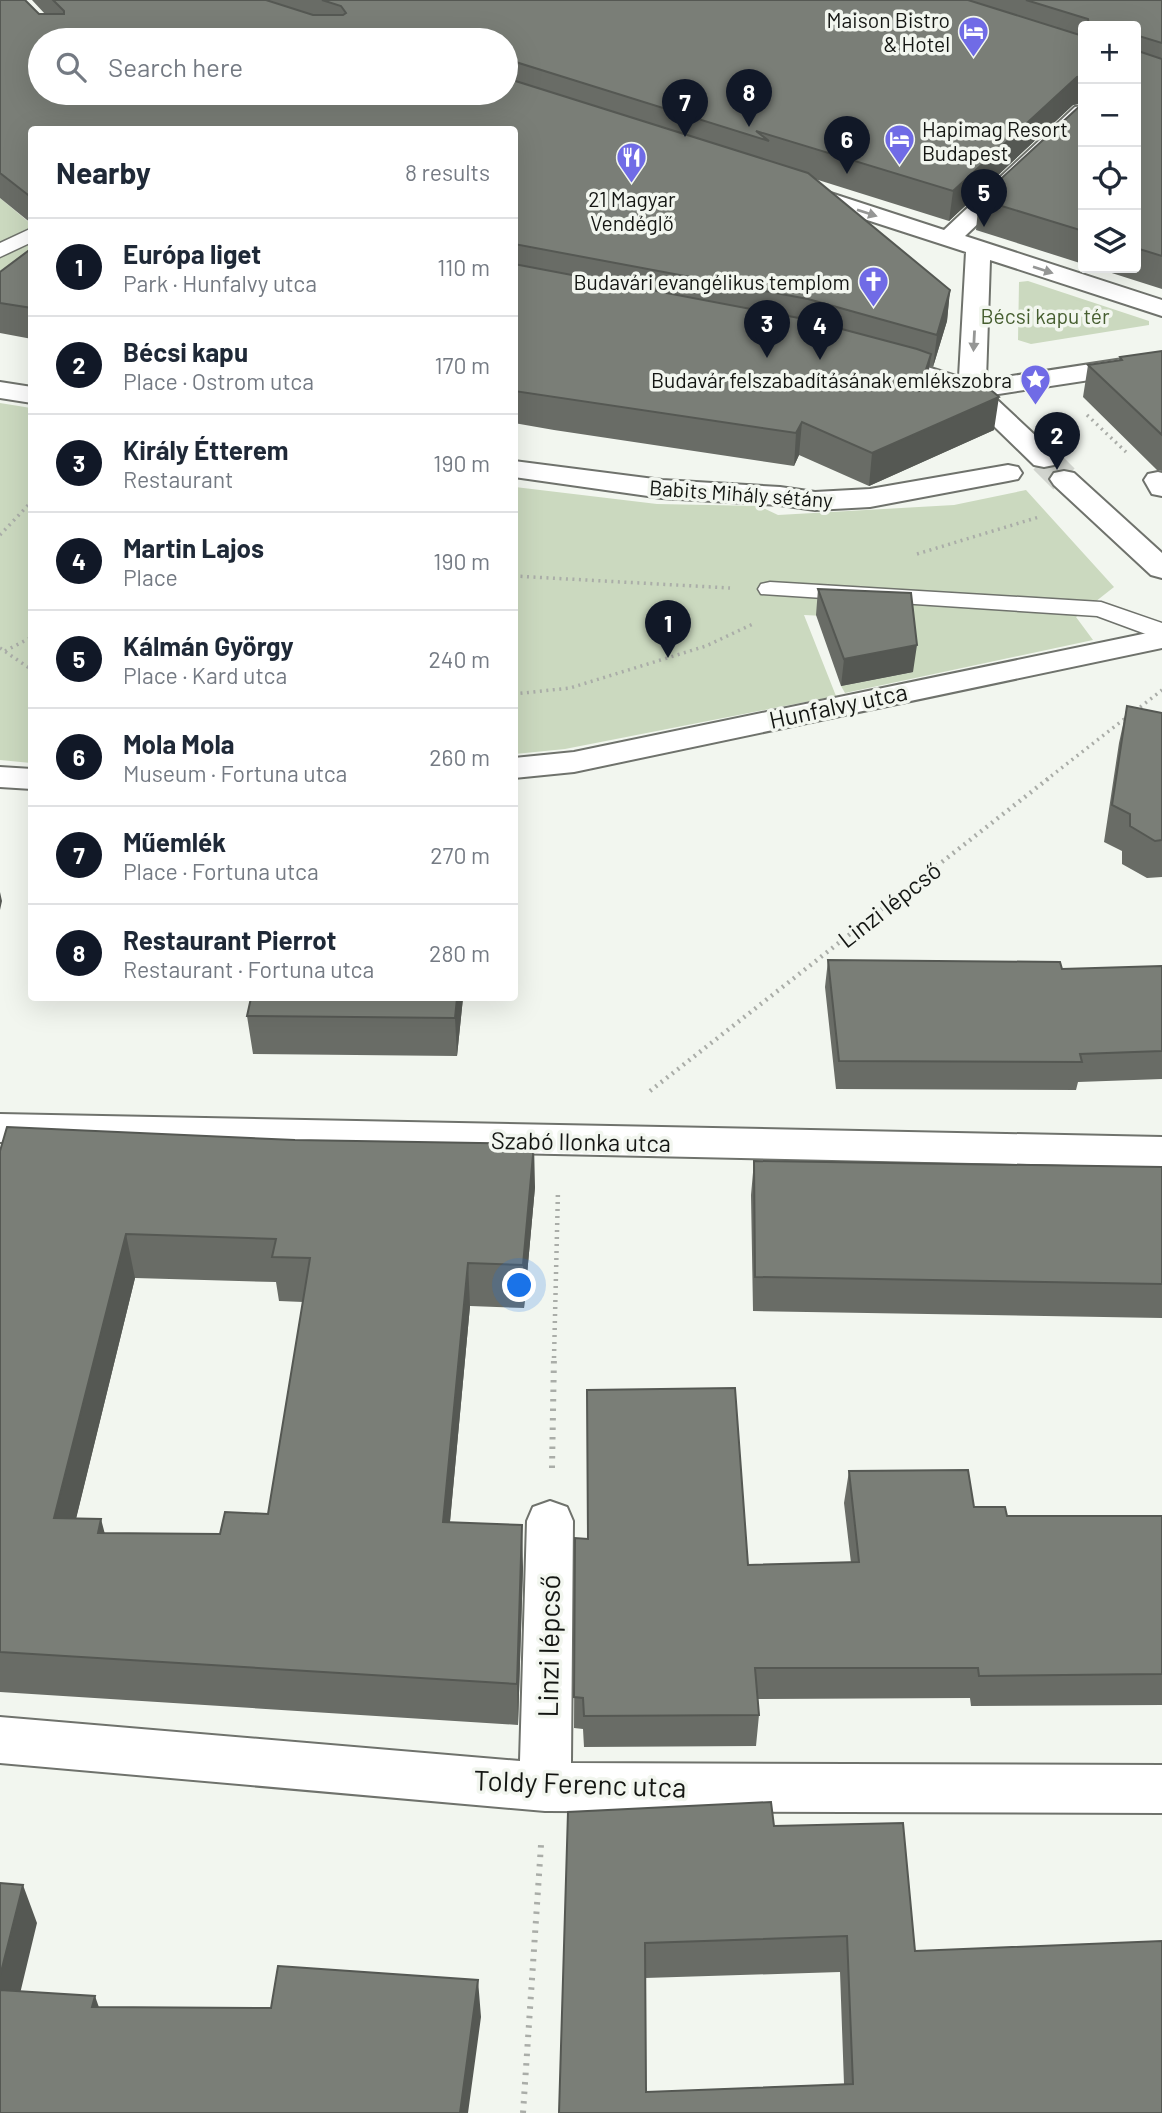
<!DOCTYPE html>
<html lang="en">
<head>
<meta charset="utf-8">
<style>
	body { margin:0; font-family:Barlow,sans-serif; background:#f2f2f3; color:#1f2937 }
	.controls { position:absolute; right:21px; top:21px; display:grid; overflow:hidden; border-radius:7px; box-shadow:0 7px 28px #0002 }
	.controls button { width:63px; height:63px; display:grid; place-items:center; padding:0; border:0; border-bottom:2px solid #e0e1e3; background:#fff; color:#1f2937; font:35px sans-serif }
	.you { position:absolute; left:520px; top:1286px; width:24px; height:24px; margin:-18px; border:5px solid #fff; border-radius:50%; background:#1a73e8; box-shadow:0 0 0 10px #1a73e833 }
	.badge { display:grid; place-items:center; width:46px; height:46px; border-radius:50%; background:#111827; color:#fff; font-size:23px; font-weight:700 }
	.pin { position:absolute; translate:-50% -58px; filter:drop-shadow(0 2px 4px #0008) }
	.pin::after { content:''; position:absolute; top:37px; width:24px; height:21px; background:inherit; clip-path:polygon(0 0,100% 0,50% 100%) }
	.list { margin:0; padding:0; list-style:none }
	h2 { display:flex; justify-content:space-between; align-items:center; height:91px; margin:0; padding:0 28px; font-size:30px }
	h2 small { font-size:23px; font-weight:400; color:#747a83 }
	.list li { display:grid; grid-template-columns:46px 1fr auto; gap:21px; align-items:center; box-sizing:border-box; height:98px; padding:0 28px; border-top:2px solid #e0e1e3 }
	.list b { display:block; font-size:26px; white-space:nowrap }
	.list p { margin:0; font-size:23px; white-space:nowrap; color:#747a83 }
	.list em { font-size:23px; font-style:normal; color:#747a83 }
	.icon { flex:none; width:38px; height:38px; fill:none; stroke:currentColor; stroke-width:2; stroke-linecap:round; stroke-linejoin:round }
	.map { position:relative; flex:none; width:1162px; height:2113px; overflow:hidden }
	.search { position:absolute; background:#fff; box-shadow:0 7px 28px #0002; left:28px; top:28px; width:490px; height:77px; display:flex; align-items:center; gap:18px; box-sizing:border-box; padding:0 24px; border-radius:38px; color:#747a83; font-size:26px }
	.panel { position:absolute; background:#fff; box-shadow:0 7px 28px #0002; left:28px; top:126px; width:490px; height:875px; border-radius:7px }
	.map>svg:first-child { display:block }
</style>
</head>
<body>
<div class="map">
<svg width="1162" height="2113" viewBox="0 0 1162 2113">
	<rect width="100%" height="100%" fill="#f2f6ef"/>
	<path fill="#cbd9bf" d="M0,198L31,224V283L0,305Z
		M1028,281L1149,321V325L1031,344L1018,340L1019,282Z
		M0,403L31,408V763L0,760Z
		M515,487L657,504L759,506L778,515L954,505L1026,490L1114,587L1076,617L1093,640L845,693L841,686L913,672L907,620L804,615L836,696L565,749L515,754Z"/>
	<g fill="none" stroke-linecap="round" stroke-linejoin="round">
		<path stroke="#d1d4ce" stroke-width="30" stroke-dasharray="30 15" stroke-linecap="butt" d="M1044,459L1064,479"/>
		<defs>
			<path id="service" d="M32,228V242L0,257V243Z
				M770,582L1101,602L1162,623V640L1097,616L761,594L758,589L761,584Z"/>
			<path id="pedestrian" d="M1158,472L1162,473V496L1152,494L1144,480L1148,474Z"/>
			<path id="minor" d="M1083,106V124L965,236L1162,300V316L990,260L986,380L1162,353V369L992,395L1054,453L1058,459L1054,465L1044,467L1034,465L963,396L871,366L867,360L871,354L880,352L959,377L966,252L793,196L789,191L793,186H809L944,230L1075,107Z
				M0,382L32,387V403L0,398Z
				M514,461L662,480L780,487L815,492L870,489L1008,465L1018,467L1022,473L1018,479L1008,481L870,507L815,510L780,505L662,498L514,477Z
				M1064,471L1074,473L1162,553V578L1151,575L1054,485L1050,479L1054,473Z
				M1162,630V648L574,772L514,778V758L574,752Z
				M0,767L32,769V789L0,787Z
				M0,1114L1162,1137V1167L0,1142Z
				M550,1501L567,1507L573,1521L571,1763L1162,1765V1813L545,1811L0,1763V1717L520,1761L527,1521L533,1507Z"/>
		</defs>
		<use href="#service" stroke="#6f726c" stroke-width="3"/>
		<use href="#pedestrian" stroke="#6f726c" stroke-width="4"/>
		<use href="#minor" stroke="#6f726c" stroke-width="4"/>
		<path stroke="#aaada8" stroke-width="3.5" stroke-dasharray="2 4.5" stroke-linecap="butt" d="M1087,415L1126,452
			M0,535L32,501
			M917,554L1039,517
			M514,576L730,588
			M0,648L32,670
			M5,651L32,637
			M514,694L570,688L706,646L753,624
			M1135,711L1162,690
			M1046,780L1128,716"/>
		<path stroke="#aaada8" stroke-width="4.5" stroke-dasharray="2 5" stroke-linecap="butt" d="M650,1091L1049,778
			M554,1358L558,1190"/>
		<path stroke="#aaada8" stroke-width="6" stroke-dasharray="2.5 7" stroke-linecap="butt" d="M552,1468L554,1356
			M523,2113L541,1845"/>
		<use href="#service" fill="#fff" fill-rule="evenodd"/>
		<use href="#pedestrian" fill="#fff" fill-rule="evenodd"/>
		<use href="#minor" fill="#fff" fill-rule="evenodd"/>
	</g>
	<path fill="#696c66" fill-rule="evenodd" d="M0,0L39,14H45L32,0H1162V289L1096,268H1136V26H1083V264L976,230L979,199L1083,103L1073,105L949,221L815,179L950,290L947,321L933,367L929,366L926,390L994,430L869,486L799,455L794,466L554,430L514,423V130H32V224L0,198ZM40,40L506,93H116L125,103H117Z
		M32,248V339L0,333V272Z
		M1162,351V471L1157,470L1083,397L1088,365L1119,360L1120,357Z
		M818,589L913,672L841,686L816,615Z
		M1127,706L1162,713V877L1147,878L1122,864V851L1104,842L1119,743Z
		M828,960L1062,969L1162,966V1079L1078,1082L1076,1090L836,1089L825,987Z
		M251,998H463L457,1056L253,1054L247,1016Z
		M0,1151L535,1187L524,1308L470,1306L450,1522L523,1567L518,1725L0,1692ZM135,1278L276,1282L279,1301L303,1302L268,1514L220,1534L105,1533L76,1518Z
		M754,1161L1162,1167V1318L753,1311L751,1195Z
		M849,1471L1007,1516H1162V1705L971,1706L970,1698L758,1699L759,1715L756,1746L584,1747L583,1729L574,1728L575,1538L748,1565L851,1563L844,1503Z
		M568,1812L774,1826L915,1951L1162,2113H559ZM840,1972L844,2084L646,2092L645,1978Z"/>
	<path fill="#555853" d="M1083,76V103L1073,105L949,221L953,191L1077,77Z
		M950,290L947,321L933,367L937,335Z
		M931,354L927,386L915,424L919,391Z
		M999,397L994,430L869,486L872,453Z
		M802,422L799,455L794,466L796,433Z
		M917,645L913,672L841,686L844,659Z
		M0,892L2,901L0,910Z
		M457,998H463L457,1056L455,1018Z
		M534,1144L535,1187L524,1308L523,1265Z
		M126,1234L135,1278L66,1560L54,1518Z
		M468,1263L470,1306L446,1564L443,1522Z
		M101,1519L112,1561L98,1533Z
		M522,1525L523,1567L518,1725L517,1684Z
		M23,1885L37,1923L12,2027L0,1998V1976Z
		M478,1980L481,2017L468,2113H460Z
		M95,1996L108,2033L92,2007Z"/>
	<path fill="#7a7e77" stroke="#555853" stroke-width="2" fill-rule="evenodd" d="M0,0H25L39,14H64V11L53,0H266L313,15H343L346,13L341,6L322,0H968L1083,36V76L1077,77L953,191L756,131L769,141L506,59V40H40V93H108L117,103H144V100L138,93H506V78L808,173L950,290L937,335L808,299L514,244V130H32V198L0,173Z
		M1026,0H1162V43L1139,36L1138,51L1162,59V256L1136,248V26H1089L1088,19Z
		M1083,103V231L979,199Z
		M32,248V308L0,303V272Z
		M514,264L804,319L917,349L931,354L919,391L982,382L999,397L872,453L802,422L796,433L514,391Z
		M1162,351V435L1088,365L1122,360L1120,357Z
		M818,589L911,593L917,645L844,659Z
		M1127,706L1162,713V840L1155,841L1130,826V814L1112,805Z
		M828,960L1060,962L1062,969L1162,966V1051L1080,1054L1082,1062L839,1061Z
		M251,998H457L455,1018L247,1016Z
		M7,1127L295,1140L534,1144L523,1265L468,1263L443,1522L522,1525L517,1684L0,1652V1151ZM126,1234L276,1239L272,1257L310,1258L268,1514L225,1512L220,1534L98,1533L101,1519L54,1518Z
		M754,1161L1162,1167V1284L755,1277Z
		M735,1388L748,1565L859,1562L849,1471L968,1470L974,1507H1005L1007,1516H1162V1674L979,1676L978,1668H755L759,1715L584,1716L583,1698L574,1697L575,1538L588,1539L587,1390Z
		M771,1802L774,1826L903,1823L915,1951L1162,1941V2113H559L568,1812ZM847,1936L853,2084L646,2092L645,1943Z
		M0,1883L23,1885L0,1976Z
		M278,1966L478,1980L460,2113H0V1990L95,1996L92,2007L271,2008Z"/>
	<defs><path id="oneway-solid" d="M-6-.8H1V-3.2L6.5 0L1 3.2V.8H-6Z" transform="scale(1.75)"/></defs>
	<g fill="#959695">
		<use href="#oneway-solid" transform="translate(867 213) rotate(18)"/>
		<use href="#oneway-solid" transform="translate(1043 270) rotate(18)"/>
		<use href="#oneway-solid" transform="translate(974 341) rotate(93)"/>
	</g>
	<defs>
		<symbol id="hotel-pin" viewBox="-11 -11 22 30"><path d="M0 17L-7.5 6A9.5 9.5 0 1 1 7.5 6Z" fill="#706be6" stroke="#f2f6ef"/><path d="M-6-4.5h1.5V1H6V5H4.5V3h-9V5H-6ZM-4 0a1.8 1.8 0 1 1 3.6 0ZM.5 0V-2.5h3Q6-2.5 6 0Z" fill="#fff"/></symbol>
		<symbol id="restaurant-pin" viewBox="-11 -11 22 30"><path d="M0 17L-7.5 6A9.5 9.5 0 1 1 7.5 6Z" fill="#706be6" stroke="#f2f6ef"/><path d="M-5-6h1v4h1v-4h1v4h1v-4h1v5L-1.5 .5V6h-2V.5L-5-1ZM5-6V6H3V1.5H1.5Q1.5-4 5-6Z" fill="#fff"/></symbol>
		<symbol id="church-pin" viewBox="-11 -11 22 30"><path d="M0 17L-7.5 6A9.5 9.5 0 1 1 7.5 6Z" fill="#706be6" stroke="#f2f6ef"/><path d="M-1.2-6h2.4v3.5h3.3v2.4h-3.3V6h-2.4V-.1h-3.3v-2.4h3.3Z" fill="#fff"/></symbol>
		<symbol id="sight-pin" viewBox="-11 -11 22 30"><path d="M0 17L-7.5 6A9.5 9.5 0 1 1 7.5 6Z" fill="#706be6" stroke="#f2f6ef"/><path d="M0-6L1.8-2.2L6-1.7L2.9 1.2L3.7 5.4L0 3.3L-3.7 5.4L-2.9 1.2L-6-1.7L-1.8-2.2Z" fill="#fff"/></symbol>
	</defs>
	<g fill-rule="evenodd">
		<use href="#hotel-pin" x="956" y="14" width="35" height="47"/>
		<use href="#hotel-pin" x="882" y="122" width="35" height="47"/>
		<use href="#restaurant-pin" x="614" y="140" width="35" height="47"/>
		<use href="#church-pin" x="856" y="264" width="35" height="47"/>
		<use href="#sight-pin" x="1018" y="362" width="35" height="47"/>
	</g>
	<g text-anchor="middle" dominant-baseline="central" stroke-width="7" stroke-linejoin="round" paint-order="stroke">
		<g font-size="21" fill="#141613" stroke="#f2f6ef" text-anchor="end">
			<text x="950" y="19">Maison Bistro<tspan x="950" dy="24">&amp; Hotel</tspan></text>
			<text x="922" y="128" text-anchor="start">Hapimag Resort<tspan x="922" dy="24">Budapest</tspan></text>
			<text x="632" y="198" text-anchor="middle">21 Magyar<tspan x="632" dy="24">Vendéglő</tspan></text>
			<text x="850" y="281">Budavári evangélikus templom</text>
			<text x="1012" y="379">Budavár felszabadításának emlékszobra</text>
		</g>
		<g font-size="21" fill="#465e30" stroke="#f2f6ef">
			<text x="1045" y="315">Bécsi kapu tér</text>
		</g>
		<g font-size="21" fill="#141613" stroke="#f2f6ef">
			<text transform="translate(741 493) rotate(4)">Babits Mihály sétány</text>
		</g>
		<g font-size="24" fill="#141613" stroke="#f2f6ef">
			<text transform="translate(838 705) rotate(-12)">Hunfalvy utca</text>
			<text transform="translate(889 904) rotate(-38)">Linzi lépcső</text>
			<text transform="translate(581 1141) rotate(1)">Szabó Ilonka utca</text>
		</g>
		<g font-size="28" fill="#141613" stroke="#f2f6ef">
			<text transform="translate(548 1646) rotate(-89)">Linzi lépcső</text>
			<text transform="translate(580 1783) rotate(2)">Toldy Ferenc utca</text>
		</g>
	</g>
</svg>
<div class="controls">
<button>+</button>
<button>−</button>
<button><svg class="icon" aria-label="locate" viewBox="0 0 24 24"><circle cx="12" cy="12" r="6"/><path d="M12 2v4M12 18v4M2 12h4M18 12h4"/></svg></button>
<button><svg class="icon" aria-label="layers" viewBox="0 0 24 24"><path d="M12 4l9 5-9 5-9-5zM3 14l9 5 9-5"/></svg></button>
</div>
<div class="you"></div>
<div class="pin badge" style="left:668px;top:658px">1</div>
<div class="pin badge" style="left:1057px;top:470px">2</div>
<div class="pin badge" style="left:767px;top:358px">3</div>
<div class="pin badge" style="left:820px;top:360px">4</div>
<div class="pin badge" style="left:984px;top:227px">5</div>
<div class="pin badge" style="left:847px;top:174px">6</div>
<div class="pin badge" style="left:685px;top:137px">7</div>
<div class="pin badge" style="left:749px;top:127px">8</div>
<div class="search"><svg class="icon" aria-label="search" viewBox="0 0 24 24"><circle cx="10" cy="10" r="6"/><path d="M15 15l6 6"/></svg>Search here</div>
<section class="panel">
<h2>Nearby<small>8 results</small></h2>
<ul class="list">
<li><span class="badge">1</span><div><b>Európa liget</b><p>Park · Hunfalvy utca</p></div><em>110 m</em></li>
<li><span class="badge">2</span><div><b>Bécsi kapu</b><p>Place · Ostrom utca</p></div><em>170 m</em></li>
<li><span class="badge">3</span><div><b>Király Étterem</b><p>Restaurant</p></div><em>190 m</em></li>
<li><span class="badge">4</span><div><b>Martin Lajos</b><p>Place</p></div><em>190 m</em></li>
<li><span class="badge">5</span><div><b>Kálmán György</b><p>Place · Kard utca</p></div><em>240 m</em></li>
<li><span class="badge">6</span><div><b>Mola Mola</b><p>Museum · Fortuna utca</p></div><em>260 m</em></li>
<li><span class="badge">7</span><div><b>Műemlék</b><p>Place · Fortuna utca</p></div><em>270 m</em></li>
<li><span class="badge">8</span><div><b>Restaurant Pierrot</b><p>Restaurant · Fortuna utca</p></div><em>280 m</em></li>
</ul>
</section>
</div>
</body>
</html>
